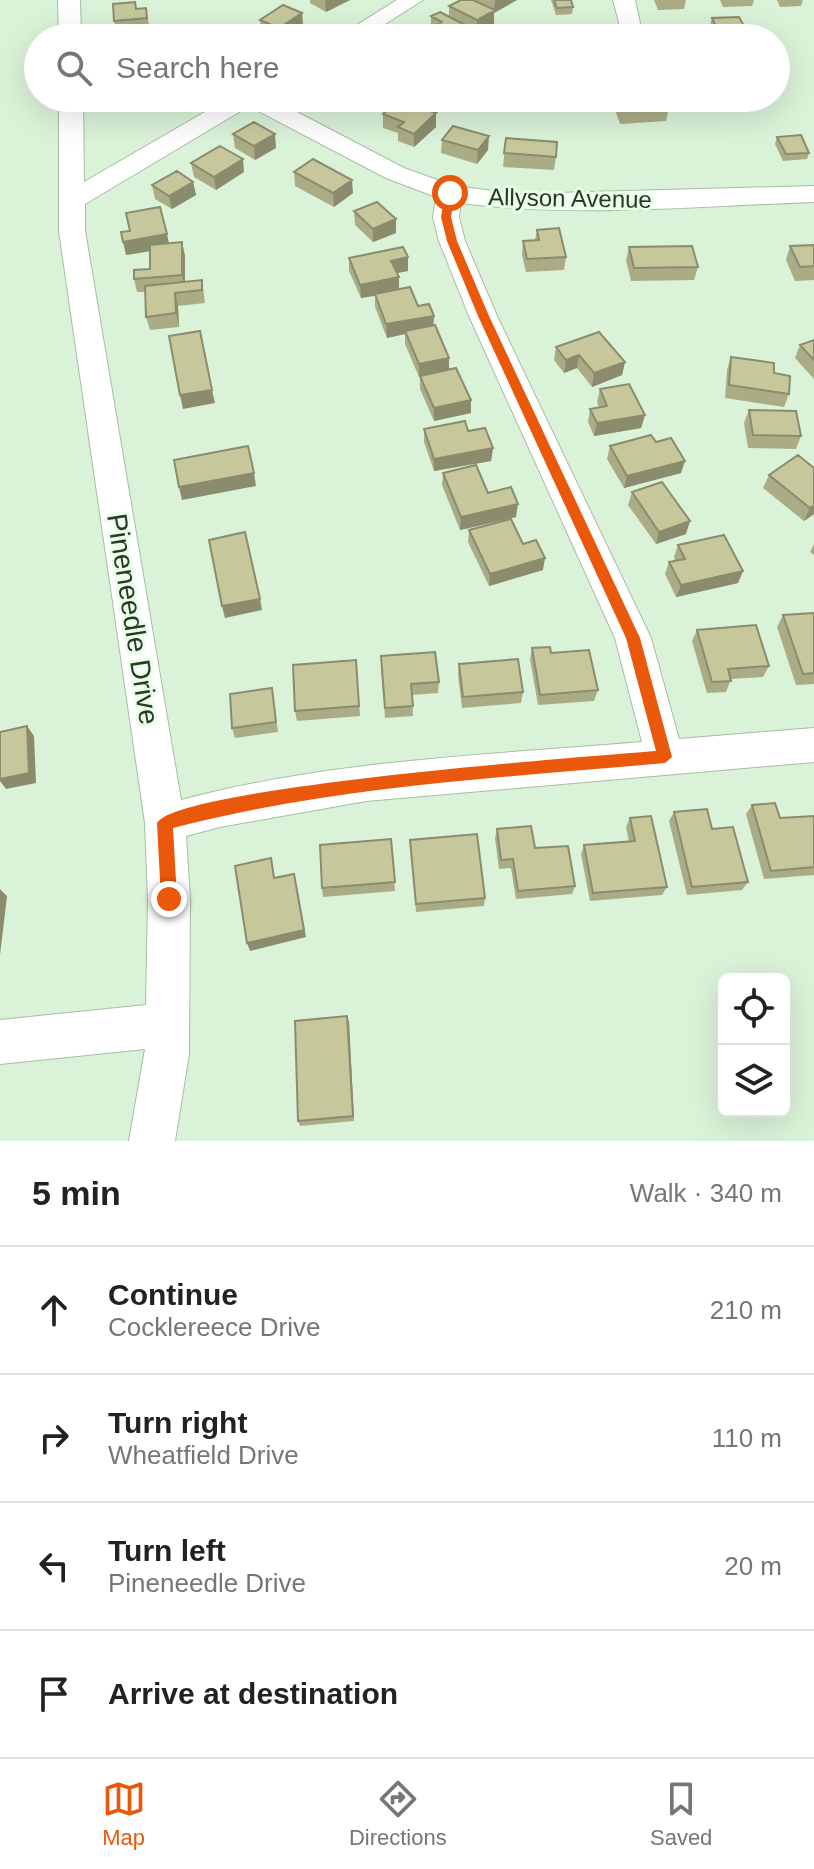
<!DOCTYPE html>
<html lang="en">
<head>
<meta charset="utf-8">
<style>
	body { margin:0; font-family:Arial,sans-serif; background:#f6f6f6; color:#222 }
	.controls { position:absolute; right:24px; bottom:24px; display:grid; overflow:hidden; border-radius:12px; box-shadow:0 8px 32px #0002 }
	.controls button { width:72px; height:72px; display:grid; place-items:center; padding:0; border:0; border-bottom:2px solid #e0e0e0; background:#fff; color:#222; font:40px sans-serif }
	.stop { position:absolute; width:24px; height:24px; margin:-18px; border:6px solid #ea580c; border-radius:50%; background:#fff }
	.stop.end { background:#ea580c; border-color:#fff; box-shadow:0 2px 8px #0008 }
	.list { margin:0; padding:0; list-style:none }
	h2 { display:flex; justify-content:space-between; align-items:center; height:104px; margin:0; padding:0 32px; font-size:34px }
	h2 small { font-size:26px; font-weight:400; color:#767676 }
	.list li { display:grid; grid-template-columns:52px 1fr auto; gap:24px; align-items:center; box-sizing:border-box; height:128px; padding:0 32px; border-top:2px solid #e0e0e0 }
	.list b { display:block; font-size:30px; white-space:nowrap }
	.list p { margin:0; font-size:26px; white-space:nowrap; color:#767676 }
	.list em { font-size:26px; font-style:normal; color:#767676 }
	.icon { flex:none; width:44px; height:44px; fill:none; stroke:currentColor; stroke-width:2; stroke-linecap:round; stroke-linejoin:round }
	.map { position:relative; flex:none; width:814px; height:1141px; overflow:hidden }
	.search { position:absolute; background:#fff; box-shadow:0 8px 32px #0002; left:24px; right:24px; top:24px; height:88px; display:flex; align-items:center; gap:20px; box-sizing:border-box; padding:0 28px; border-radius:44px; color:#767676; font-size:30px }
	.sheet { height:616px; background:#fff }
	nav { display:flex; justify-content:space-around; align-items:center; box-sizing:border-box; height:112px; border-top:2px solid #e0e0e0; background:#fff; font-size:22px; color:#767676 }
	nav a { display:grid; justify-items:center; gap:4px }
	nav .on { color:#ea580c }
	.map>svg:first-child { display:block }
</style>
</head>
<body>
<div class="map">
<svg width="814" height="1141" viewBox="0 0 814 1141">
	<rect width="100%" height="100%" fill="#daf2d8"/>
	<g fill="none" stroke-linecap="round" stroke-linejoin="round">
		<defs>
			<path id="minor" d="M58,0H80L81,38H59Z
				M397,0H423L363,38H336Z
				M613,0H635L642,32L639,37H623Z
				M59,98H83L84,182L229,98H270L404,168L454,186L517,194L814,186V202C697,206 578,218 461,203L459,217L465,241L497,316L651,638L679,739L814,728V762L366,801L220,827L186,836L190,899L189,1054L175,1141H129L145,1049L0,1064V1020L146,1005L148,899L145,823L59,231ZM249,106L386,178L436,197L433,217L439,241L469,316L615,638L642,742C488,755 331,760 181,800L85,231V204Z"/>
		</defs>
		<use href="#minor" stroke="#a7bda5" stroke-width="2"/>
		<use href="#minor" fill="#fff" fill-rule="evenodd"/>
	</g>
	<path fill="#aaac86" d="M310,0H350L326,12L310,3Z
		M474,0H517L494,13V24L477,34L469,30V38H423V33L431,28V16H449V6Z
		M551,0H571L573,7L572,14L556,15Z
		M654,0H686L684,9L658,10Z
		M720,0H754L752,6L723,7Z
		M777,0H803L801,6L780,7Z
		M146,8L150,31L117,34L114,21L137,9Z
		M302,13L303,26L285,38H273L261,33L260,20Z
		M712,18L744,26L742,33L715,34L710,25Z
		M320,98H356L338,109Z
		M617,98H665L669,108L666,121L620,124L615,110Z
		M705,98H723V100L706,101Z
		M436,113V127L414,147L398,141V133L383,128V114Z
		M233,134L276,148L255,160L235,148Z
		M777,137L809,153L807,159L783,161L775,144Z
		M506,138L556,157L554,170L503,167Z
		M442,140L488,150L477,164L441,153Z
		M191,163L244,172L216,190L194,177Z
		M294,172L353,193L334,207L295,186Z
		M193,182L196,195L172,209L155,199L152,185Z
		M354,211L396,233L373,242L355,225Z
		M537,230L566,257L564,270L526,272L522,255L523,241L535,240Z
		M182,242L185,256V282L202,280L205,303L178,306L179,327L150,330L146,317L145,292H137L134,279L150,269V251L126,255L169,243Z
		M814,245V280L795,281L786,260L790,246Z
		M629,247L698,267L694,280L631,281L626,260Z
		M408,257V271L397,273L399,277V289L418,306L434,316L433,326L449,358V370L471,413L434,421L420,389V377H419L405,344V334L387,338L375,307V296L361,298L349,271V258Z
		M814,340V379L795,358L800,345Z
		M556,347L625,362L622,375L592,387L577,368L564,373L554,360Z
		M731,357L774,373L789,394L784,407L725,398L727,370Z
		M600,389L645,415L641,428L594,436L588,422L590,409L599,407L597,402Z
		M749,410L801,436L796,449L748,448L744,423Z
		M424,429L468,431L493,448L491,461L434,471L424,442Z
		M610,446L681,473L624,488L607,459Z
		M798,455L814,514L804,521L763,488L769,475Z
		M443,473L488,493L516,517L460,530L442,485Z
		M632,492L686,534L656,544L628,505Z
		M469,530L523,544L543,570L489,586L468,542Z
		M814,544V555L810,552Z
		M678,545L743,571L738,583L676,597L665,574L669,562L675,561L674,557Z
		M814,613V684L796,685L777,627L783,615Z
		M697,630L769,666L763,677L731,679L726,692L707,693L692,641Z
		M532,648L551,653L598,690L594,701L538,705L530,659Z
		M356,660L360,716L297,721L295,711Z
		M459,664L523,692L521,703L462,708L458,675Z
		M381,667L439,682L438,693L412,695L413,716L385,718Z
		M272,688L278,732L235,738L232,728Z
		M752,805L780,818L814,816V875L764,879L746,814Z
		M674,812L712,829L748,882L742,890L687,895L669,821Z
		M630,818L667,887L662,895L590,901L581,854L584,845L629,842L626,827Z
		M497,829L535,848L575,886L572,894L516,899L511,868L499,869L495,838Z
		M391,839L395,891L323,897L322,888Z
		M410,840L485,898L484,906L416,912Z
		M349,1022L354,1121L300,1126L298,1121Z"/>
	<path fill="#8b8c6d" d="M325,0H350L326,12Z
		M495,0H517L494,13V24L477,34V20L494,11Z
		M302,13L303,26L285,38H280L279,28Z
		M469,27V38H449Z
		M337,98H356L338,109Z
		M436,113V127L414,147V134Z
		M275,134L276,148L255,160L254,146Z
		M489,136L488,150L477,164L478,150Z
		M243,159L244,172L216,190L214,177Z
		M352,180L353,193L334,207L333,193Z
		M193,182L196,195L172,209L169,196Z
		M396,219V233L373,242V229Z
		M167,234L170,248L126,255L123,242Z
		M182,242L185,256V289L182,275Z
		M408,257V271L391,274V261Z
		M399,277V291L361,298L360,285Z
		M175,293L178,306L179,327L176,313Z
		M434,316L433,329L405,331V334L387,338L386,324Z
		M579,355L577,368L564,373L566,360Z
		M449,358V371L419,377V364Z
		M625,362L622,375L592,387L594,373Z
		M212,390L215,403L183,409L180,395Z
		M471,400V413L434,421V408Z
		M645,415L641,428L594,436L597,423Z
		M493,448L491,461L434,471V459Z
		M685,461L681,473L624,488L627,476Z
		M254,473L256,486L182,500L179,487Z
		M518,504L516,517L460,530L461,517Z
		M814,506V514L804,521L810,508Z
		M690,521L686,534L656,544L659,532Z
		M545,558L543,570L489,586L490,574Z
		M743,571L738,583L676,597L681,585Z
		M260,599L262,610L225,618L222,606Z
		M27,726L34,736L36,783L6,789L0,781V779Z
		M296,882L306,937L250,951L247,943Z
		M0,889L7,896L0,955Z
		M347,1016L349,1022L354,1121L353,1116Z"/>
	<path fill="#c6c89c" stroke="#8b8c6d" stroke-width="2" d="M461,0H473L495,10L477,20L449,6Z
		M554,0H571L573,7L557,8Z
		M135,2L136,9L146,8L147,18L114,21L113,4Z
		M283,5L302,13L279,28L260,20Z
		M440,12L469,27L449,38H434L423,33L442,22L431,16Z
		M739,17L744,26L716,27L712,18Z
		M667,28L672,38H635L631,29Z
		M408,33L419,38H401Z
		M618,98H665L669,108L622,110Z
		M399,100L436,113L414,134L398,127L404,122L383,114Z
		M254,122L275,134L254,146L233,134Z
		M453,126L489,136L478,150L442,140Z
		M801,135L809,153L786,154L777,137Z
		M506,138L557,142L556,157L504,153Z
		M220,146L243,159L214,177L191,163Z
		M313,159L352,180L333,193L294,172Z
		M177,171L193,182L169,196L152,185Z
		M377,202L396,219L373,229L354,211Z
		M160,207L167,234L123,242L121,232L130,231L126,213Z
		M559,228L566,257L527,259L523,241L539,240L537,230Z
		M182,242V275L134,279V270L150,269V245Z
		M814,245V266L800,267L790,246Z
		M692,246L698,267L634,268L629,247Z
		M403,247L408,257L391,261L399,277L360,285L349,258Z
		M202,280V290L175,293L176,313L146,317L145,286Z
		M410,287L418,306L429,304L434,316L386,324L375,294Z
		M435,325L449,358L419,364L405,331Z
		M200,331L212,390L180,395L169,336Z
		M599,332L625,362L594,373L579,355L566,360L556,347Z
		M814,340V360L800,345Z
		M731,357L774,363V373L790,376L789,394L729,385Z
		M456,368L471,400L434,408L420,376Z
		M629,384L645,415L597,423L590,409L607,406L600,389Z
		M749,410L796,411L801,436L753,435Z
		M465,421L468,431L485,428L493,448L434,459L424,429Z
		M651,435L656,442L671,438L685,461L627,476L610,446Z
		M248,446L254,473L179,487L174,460Z
		M798,455L814,468V506L810,508L769,475Z
		M476,465L488,493L511,487L518,504L461,517L443,473Z
		M662,482L690,521L659,532L632,492Z
		M511,519L523,544L536,540L545,558L490,574L469,530Z
		M245,532L260,599L222,606L209,540Z
		M724,535L743,571L681,585L669,562L685,559L678,545Z
		M814,613V673L803,674L783,615Z
		M756,625L769,666L728,669L731,681L712,682L697,630Z
		M550,647L551,653L589,650L598,690L540,695L532,648Z
		M435,652L439,682L411,684L413,706L385,708L381,656Z
		M518,659L523,692L463,697L459,664Z
		M356,660L359,706L295,711L293,665Z
		M272,688L276,722L232,728L230,694Z
		M27,726L29,773L0,779V732Z
		M775,803L780,818L814,816V867L771,871L752,805Z
		M707,809L712,829L733,827L748,882L692,887L674,812Z
		M651,816L667,887L593,893L584,845L635,841L630,818Z
		M531,826L535,848L568,846L575,886L518,891L513,859L501,860L497,829Z
		M477,834L485,898L416,904L410,840Z
		M391,839L395,882L322,888L320,845Z
		M271,858L274,878L294,874L304,930L247,943L235,866Z
		M347,1016L353,1116L298,1121L295,1021Z"/>
	<path fill="#ea580c" d="M450,190L455,193L451,217L457,241L489,316L640,638L672,757L665,763C500,778 334,786 173,828L177,899L169,907L161,899L157,823C176,787 594,756 656,751L626,638L478,316L447,241L441,217L445,193Z"/>
	<g text-anchor="middle" dominant-baseline="central" stroke-width="6" stroke-linejoin="round" paint-order="stroke">
		<g font-size="24" fill="#2c352b" stroke="#e7ffe5">
			<text transform="translate(570 198) rotate(1)">Allyson Avenue</text>
		</g>
		<g font-size="28" fill="#2c352b" stroke="#e7ffe5">
			<text transform="translate(133 619) rotate(81)">Pineneedle Drive</text>
		</g>
	</g>
</svg>
<div class="controls">
<button><svg class="icon" aria-label="locate" viewBox="0 0 24 24"><circle cx="12" cy="12" r="6"/><path d="M12 2v4M12 18v4M2 12h4M18 12h4"/></svg></button>
<button><svg class="icon" aria-label="layers" viewBox="0 0 24 24"><path d="M12 4l9 5-9 5-9-5zM3 14l9 5 9-5"/></svg></button>
</div>
<div class="stop" style="left:450px;top:193px"></div>
<div class="stop end" style="left:169px;top:899px"></div>
<div class="search"><svg class="icon" aria-label="search" viewBox="0 0 24 24"><circle cx="10" cy="10" r="6"/><path d="M15 15l6 6"/></svg>Search here</div>
</div>
<section class="sheet">
<h2>5 min<small>Walk · 340 m</small></h2>
<ul class="list">
<li><svg class="icon" aria-label="ahead" viewBox="0 0 24 24"><path d="M12 20V5M6 11l6-6 6 6"/></svg><div><b>Continue</b><p>Cocklereece Drive</p></div><em>210 m</em></li>
<li><svg class="icon" aria-label="right" viewBox="0 0 24 24"><path d="M7 20v-9h11M14 6l5 5-5 5"/></svg><div><b>Turn right</b><p>Wheatfield Drive</p></div><em>110 m</em></li>
<li><svg class="icon" aria-label="left" viewBox="0 0 24 24"><path d="M17 20v-9H6M10 6l-5 5 5 5"/></svg><div><b>Turn left</b><p>Pineneedle Drive</p></div><em>20 m</em></li>
<li><svg class="icon" aria-label="arrive" viewBox="0 0 24 24"><path d="M6 21V4h12l-3 4 3 4H6"/></svg><div><b>Arrive at destination</b></div></li>
</ul>
</section>
<nav>
<a class="on"><svg class="icon" aria-label="map" viewBox="0 0 24 24"><path d="M3 6l6-2 6 2 6-2v14l-6 2-6-2-6 2zM9 4v14M15 6v14"/></svg>Map</a>
<a><svg class="icon" aria-label="directions" viewBox="0 0 24 24"><path d="M12 3l9 9-9 9-9-9zM9 14v-3h6M13 9l2 2-2 2"/></svg>Directions</a>
<a><svg class="icon" aria-label="saved" viewBox="0 0 24 24"><path d="M7 4h10v16l-5-4-5 4z"/></svg>Saved</a>
</nav>
</body>
</html>
